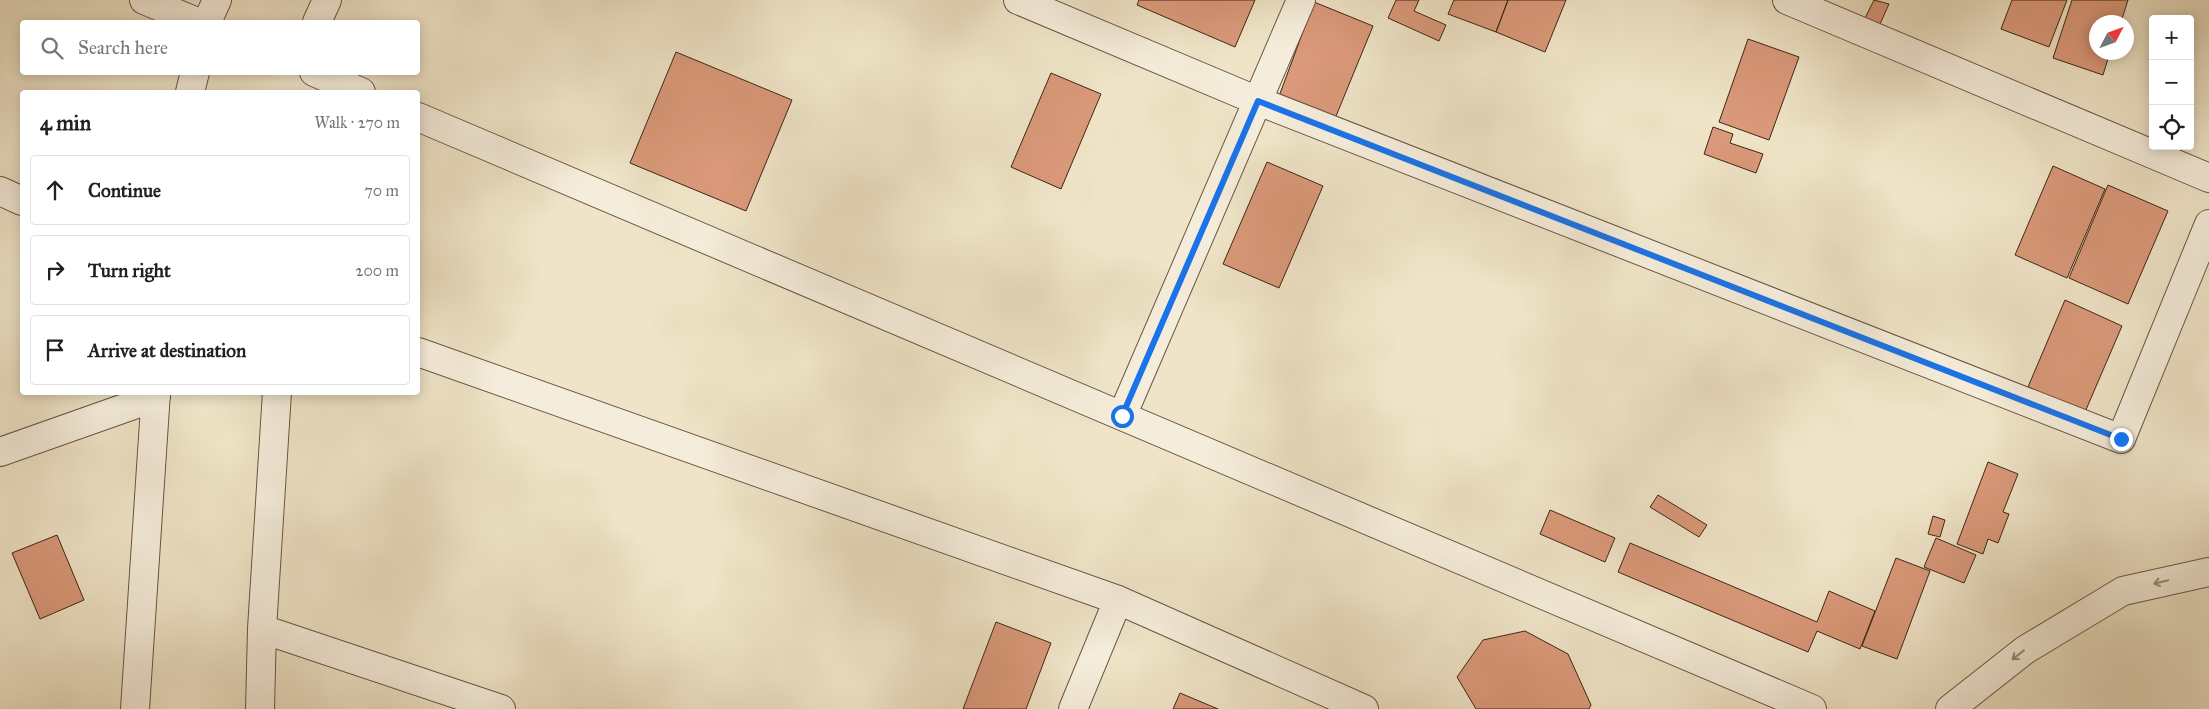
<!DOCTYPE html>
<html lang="en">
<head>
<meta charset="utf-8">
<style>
	body { margin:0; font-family:"IM FELL Great Primer",serif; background:#f2f2f2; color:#202124 }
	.controls { position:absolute; right:15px; top:15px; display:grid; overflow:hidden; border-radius:5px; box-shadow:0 2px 12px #0003 }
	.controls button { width:45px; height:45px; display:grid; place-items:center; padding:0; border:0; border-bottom:1px solid #e0e0e0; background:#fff; color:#202124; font:25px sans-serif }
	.compass { position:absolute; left:2089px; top:15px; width:45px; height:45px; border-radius:50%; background:#fff; box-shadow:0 2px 12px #0003; rotate:49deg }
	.stop { position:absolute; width:15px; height:15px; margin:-11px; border:4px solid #1a73e8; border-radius:50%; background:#fff }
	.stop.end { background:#1a73e8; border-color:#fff; box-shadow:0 1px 5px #0008 }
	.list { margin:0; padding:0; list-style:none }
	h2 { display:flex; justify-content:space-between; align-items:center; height:65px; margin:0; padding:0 20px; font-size:21px }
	h2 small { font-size:16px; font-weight:400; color:#757577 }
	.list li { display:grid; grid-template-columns:32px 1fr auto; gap:15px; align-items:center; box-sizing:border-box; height:70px; margin:0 10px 10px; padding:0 10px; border:1px solid #e0e0e0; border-radius:5px }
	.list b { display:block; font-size:19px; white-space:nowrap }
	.list em { font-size:16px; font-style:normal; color:#757577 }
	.icon { flex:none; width:28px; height:28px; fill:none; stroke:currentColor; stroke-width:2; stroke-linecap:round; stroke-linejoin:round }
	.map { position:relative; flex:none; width:2209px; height:709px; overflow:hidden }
	.search { position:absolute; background:#fff; box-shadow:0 2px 12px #0003; left:20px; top:20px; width:400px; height:55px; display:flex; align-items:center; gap:12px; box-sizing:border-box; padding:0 18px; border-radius:5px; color:#757577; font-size:19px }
	.panel { position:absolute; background:#fff; box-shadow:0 2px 12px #0003; left:20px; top:90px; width:400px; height:305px; border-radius:5px }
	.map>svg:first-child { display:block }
</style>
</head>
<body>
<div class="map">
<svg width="2209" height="709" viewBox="0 0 2209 709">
	<rect width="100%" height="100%" fill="#efe4c7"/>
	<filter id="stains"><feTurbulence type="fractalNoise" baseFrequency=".004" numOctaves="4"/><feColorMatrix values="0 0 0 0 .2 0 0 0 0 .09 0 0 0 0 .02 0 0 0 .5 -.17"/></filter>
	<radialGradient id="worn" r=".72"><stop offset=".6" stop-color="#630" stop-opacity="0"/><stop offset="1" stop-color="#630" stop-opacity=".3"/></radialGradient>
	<path fill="#da997a" stroke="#3e2615" d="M1139,0H1255L1235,47L1137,5Z
		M1396,0H1419L1414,11L1446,25L1439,41L1388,18Z
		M1454,0H1508L1496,32L1448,14Z
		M1508,0H1566L1545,52L1496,32Z
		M1874,0L1889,4L1880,24L1865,18Z
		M2012,0H2067L2049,47L2001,29Z
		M2072,0H2128L2121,22H2096V52H2110L2103,75L2053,58Z
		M1314,2L1373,26L1334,121L1278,99Z
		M1748,39L1799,57L1769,140L1719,122Z
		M676,52L792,100L746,211L630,163Z
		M1051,73L1101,94L1061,189L1011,167Z
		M1713,127L1733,134L1730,143L1763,154L1756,173L1704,154Z
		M1267,162L1323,186L1279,288L1223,264Z
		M2053,166L2105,189L2067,278L2015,255Z
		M2108,185L2168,211L2128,304L2069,278Z
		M2065,300L2122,326L2085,412L2028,387Z
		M1988,462L2018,474L2003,512L2009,514L1998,543L1988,539L1983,554L1957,544Z
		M1658,495L1707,525L1699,537L1650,507Z
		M1550,510L1615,538L1605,562L1540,534Z
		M1933,516L1945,520L1940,537L1928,534Z
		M57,535L84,600L40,619L12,553Z
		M1936,538L1976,555L1964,583L1924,567Z
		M1630,543L1817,622L1829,591L1875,611L1860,649L1817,631L1808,652L1618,572Z
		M1896,558L1930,571L1897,659L1862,646Z
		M996,622L1051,643L1026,709H963Z
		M1525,631L1568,654L1591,705L1589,709H1476L1457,677L1483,640Z
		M1180,693L1218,709H1173Z"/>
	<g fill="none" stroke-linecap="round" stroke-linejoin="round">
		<defs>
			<path id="minor" d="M144,0L197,22
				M1018,0L1258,101L2121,439L2209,224
				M1787,0L2209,178
				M207,22L217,0
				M317,22L327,0
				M314,72L361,92
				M190,92L195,72
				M418,117L1812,709
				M0,191L22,201
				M418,352L1118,600L1364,709
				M1122,416L1301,0
				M0,452L156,397
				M262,629L501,709
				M135,709L156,392
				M260,709L262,629L277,392
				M1073,709L1118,600
				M1950,709L2025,650L2123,591L2209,572"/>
		</defs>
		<use href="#minor" stroke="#6a5642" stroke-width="30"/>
		<use href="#minor" stroke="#f5eddb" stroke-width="28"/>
	</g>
	<defs><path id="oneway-shaft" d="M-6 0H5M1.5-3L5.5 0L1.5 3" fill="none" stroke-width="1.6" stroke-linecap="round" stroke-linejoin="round" transform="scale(1.25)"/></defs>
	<g stroke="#9a8a78">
		<use href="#oneway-shaft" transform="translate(2161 582) rotate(167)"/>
		<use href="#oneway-shaft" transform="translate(2018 655) rotate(142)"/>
	</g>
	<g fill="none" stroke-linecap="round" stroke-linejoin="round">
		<path stroke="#1a73e8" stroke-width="6" d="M1122,416L1258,101L2121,439"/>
	</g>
	<rect width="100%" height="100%" filter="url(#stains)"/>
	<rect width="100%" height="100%" fill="url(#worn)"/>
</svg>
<div class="controls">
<button>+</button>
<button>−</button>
<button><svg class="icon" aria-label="locate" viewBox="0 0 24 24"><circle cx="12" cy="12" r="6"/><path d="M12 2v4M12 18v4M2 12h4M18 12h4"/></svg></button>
</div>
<svg class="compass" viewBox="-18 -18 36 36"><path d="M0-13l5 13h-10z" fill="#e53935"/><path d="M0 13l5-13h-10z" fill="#757577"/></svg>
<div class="stop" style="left:1122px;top:416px"></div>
<div class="stop end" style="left:2121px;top:439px"></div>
<div class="search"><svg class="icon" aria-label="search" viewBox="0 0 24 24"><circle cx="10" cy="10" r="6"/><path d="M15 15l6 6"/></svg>Search here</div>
<section class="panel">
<h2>4 min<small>Walk · 270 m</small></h2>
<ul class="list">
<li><svg class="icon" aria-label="ahead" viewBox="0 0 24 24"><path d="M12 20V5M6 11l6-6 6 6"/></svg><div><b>Continue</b></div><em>70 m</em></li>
<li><svg class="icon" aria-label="right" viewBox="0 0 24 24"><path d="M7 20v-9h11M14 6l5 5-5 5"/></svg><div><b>Turn right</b></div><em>200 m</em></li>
<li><svg class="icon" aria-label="arrive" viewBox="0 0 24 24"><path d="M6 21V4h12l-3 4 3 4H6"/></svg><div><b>Arrive at destination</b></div></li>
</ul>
</section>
</div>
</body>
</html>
